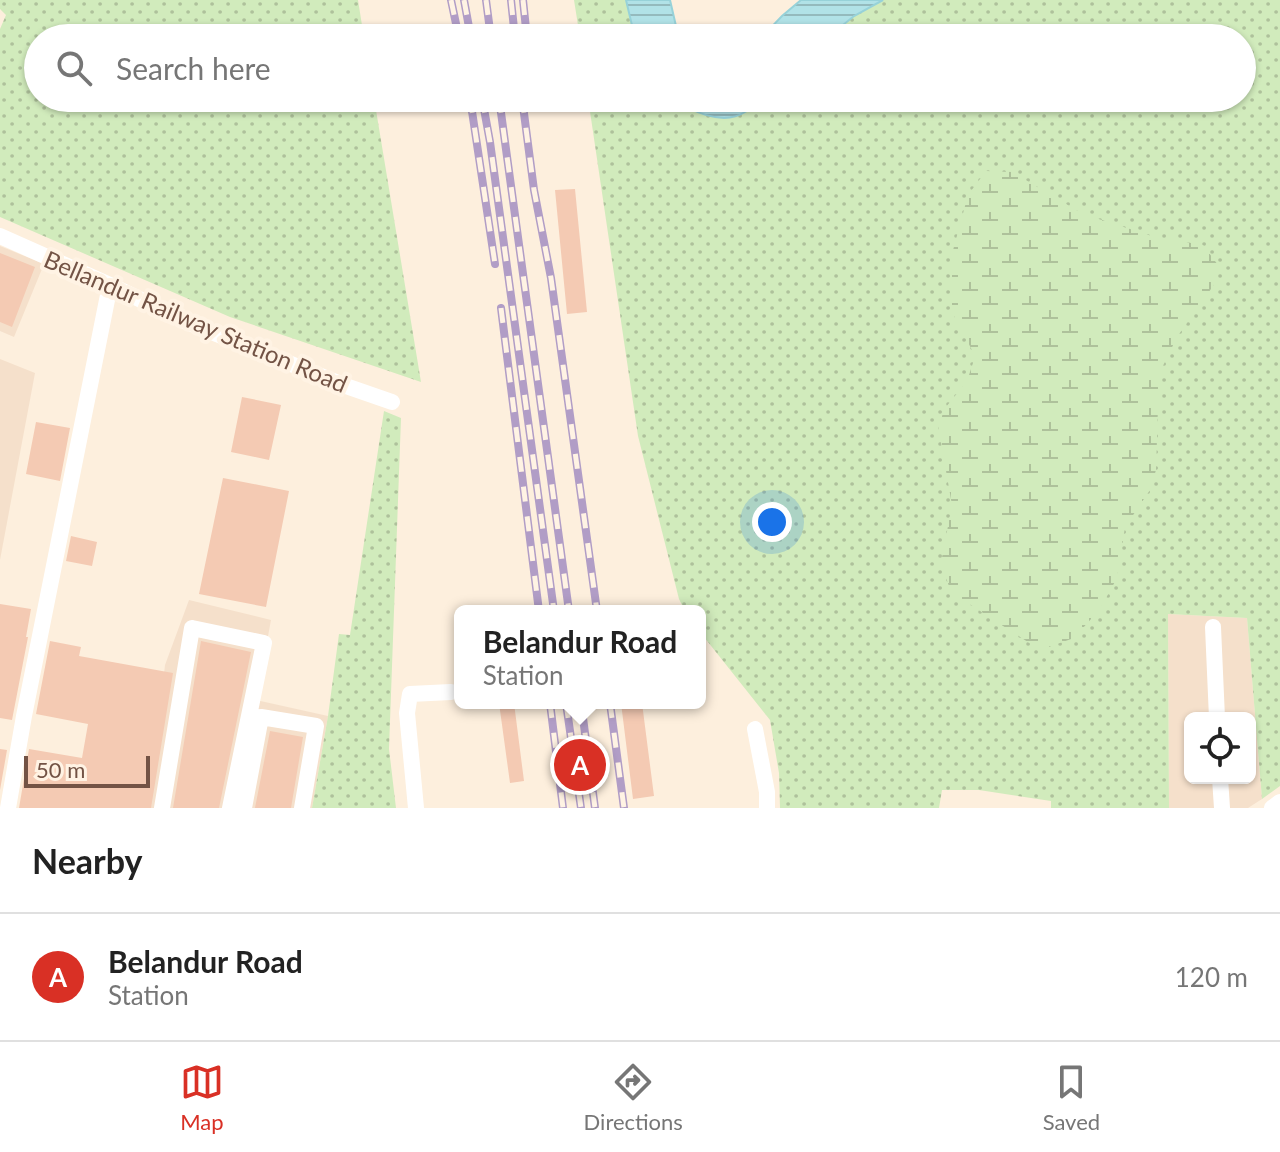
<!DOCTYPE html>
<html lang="en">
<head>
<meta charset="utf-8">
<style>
	body { margin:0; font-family:Lato,sans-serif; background:#f2f2f2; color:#222 }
	.controls { position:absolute; right:24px; bottom:24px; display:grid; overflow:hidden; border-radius:12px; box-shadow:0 2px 6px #0004 }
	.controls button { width:72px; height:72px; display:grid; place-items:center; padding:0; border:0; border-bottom:2px solid #e0e0e0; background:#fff; color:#222; font:40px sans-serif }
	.scale { position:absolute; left:24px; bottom:20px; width:126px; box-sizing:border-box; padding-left:8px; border:4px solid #735345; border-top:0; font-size:22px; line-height:28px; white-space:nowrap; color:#735345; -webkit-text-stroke:6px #fff3e4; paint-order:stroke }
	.you { position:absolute; left:772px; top:522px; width:28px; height:28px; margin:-20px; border:6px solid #fff; border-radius:50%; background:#1a73e8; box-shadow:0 0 0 12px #1a73e833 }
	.badge { display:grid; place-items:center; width:52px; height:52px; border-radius:50%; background:#d93025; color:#fff; font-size:26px; font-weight:700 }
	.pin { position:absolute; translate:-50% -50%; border:4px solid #fff; box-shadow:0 2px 8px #0006 }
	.popup { position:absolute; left:454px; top:605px; width:252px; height:104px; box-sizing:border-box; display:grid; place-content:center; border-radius:12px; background:#fff; filter:drop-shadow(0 2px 6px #0005); font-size:26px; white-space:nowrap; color:#767676 }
	.popup b { font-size:30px; color:#222 }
	.popup::after { content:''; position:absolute; left:50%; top:100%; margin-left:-16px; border:16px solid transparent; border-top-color:#fff }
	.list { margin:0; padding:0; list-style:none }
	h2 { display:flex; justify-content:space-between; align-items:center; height:104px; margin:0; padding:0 32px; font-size:34px }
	h2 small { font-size:26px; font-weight:400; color:#767676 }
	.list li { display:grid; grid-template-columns:52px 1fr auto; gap:24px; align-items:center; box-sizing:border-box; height:128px; padding:0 32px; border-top:2px solid #e0e0e0 }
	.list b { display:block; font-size:30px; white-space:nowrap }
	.list p { margin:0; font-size:26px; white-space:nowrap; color:#767676 }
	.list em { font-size:26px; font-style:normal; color:#767676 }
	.icon { flex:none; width:44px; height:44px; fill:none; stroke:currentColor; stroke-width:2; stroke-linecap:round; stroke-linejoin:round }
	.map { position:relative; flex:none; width:1280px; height:808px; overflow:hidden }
	.search { position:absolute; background:#fff; box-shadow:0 2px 6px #0004; left:24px; right:24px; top:24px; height:88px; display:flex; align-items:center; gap:20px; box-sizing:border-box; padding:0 28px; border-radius:44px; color:#767676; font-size:30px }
	.sheet { height:232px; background:#fff }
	nav { display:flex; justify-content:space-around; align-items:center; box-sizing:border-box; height:112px; border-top:2px solid #e0e0e0; background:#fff; font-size:22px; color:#767676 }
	nav a { display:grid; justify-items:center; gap:4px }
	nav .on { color:#d93025 }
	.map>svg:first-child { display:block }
</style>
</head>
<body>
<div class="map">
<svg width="1280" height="808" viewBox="0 0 1280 808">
	<defs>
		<pattern id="grass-dots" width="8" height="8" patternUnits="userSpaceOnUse" patternTransform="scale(2)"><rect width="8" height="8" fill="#d1ebbc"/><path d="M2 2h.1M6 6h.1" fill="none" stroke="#aec19b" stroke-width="1.8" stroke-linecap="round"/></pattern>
		<pattern id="wetland-marsh" width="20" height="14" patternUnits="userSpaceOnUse" patternTransform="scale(2)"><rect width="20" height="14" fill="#d1ebbc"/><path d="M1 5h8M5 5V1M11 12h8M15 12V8" fill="none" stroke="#aec19b"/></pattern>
		<pattern id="water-rules" width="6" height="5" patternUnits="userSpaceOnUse" patternTransform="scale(2)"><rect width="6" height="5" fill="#b1e2e7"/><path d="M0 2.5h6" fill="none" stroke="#94babd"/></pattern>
	</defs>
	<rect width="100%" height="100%" fill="#fdefdd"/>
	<path fill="#f5e0cb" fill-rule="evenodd" d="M0,246L44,264L14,337L0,331Z
		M0,359L35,373L0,560Z
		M189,600L271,620L256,700L328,716L312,808H149L165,665Z
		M1168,614L1247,618L1262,799L1248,808H1169ZM1190,718H1250V778H1190Z"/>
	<path fill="url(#grass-dots)" d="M0,0H358L364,38H38V98H374L421,382L230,317L0,217V29L6,15L0,9Z
		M574,0H626L635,38H580Z
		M883,0H1280V786L1262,799L1247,618L1168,614L1169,808H1051V801L979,790H942L939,808H780L779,773L770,720L700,632V611H685L679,599L638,436L588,98H670L689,110L744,113L759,98H1242V38H827L854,16Z
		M384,411L401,418L389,749L396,808H312L328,716L339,634L350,635Z"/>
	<path fill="url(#wetland-marsh)" d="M986,171L1012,172L1083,214L1155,237L1203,245L1218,265V279L1177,337L1159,374L1156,470L1150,490L1125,527L1117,578L1100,609L1074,638L1040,650L951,592L941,563L952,505L938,425L946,407L967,381L973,363V352L952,312V254L968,195Z"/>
	<path fill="url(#water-rules)" stroke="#97d2d9" stroke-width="2" d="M626,0H670L676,26L686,38H635Z
		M801,0H883L854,16L827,38H761L782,16Z
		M670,98H759C755,102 750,109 745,112C722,127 690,110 670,98Z"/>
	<path fill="#f4cab3" d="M575,189L587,312L567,314L555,190Z
		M0,253L35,267L12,327L0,322Z
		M242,397L281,405L269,460L231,452Z
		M36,422L70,428L60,481L26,474Z
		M223,478L289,491L266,607L199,594Z
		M71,536L97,542L92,566L66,561Z
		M0,604L31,609L26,637H28L12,720L0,718Z
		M50,641L81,647L79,656L173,673L151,808H19L29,749L82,758L88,724L36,714Z
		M201,641L251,652L219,808H173Z
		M499,703H514L524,781L510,783Z
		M621,703H642L654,796L633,799Z
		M270,731L303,737L291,808H255Z
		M0,749L7,750L0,790Z"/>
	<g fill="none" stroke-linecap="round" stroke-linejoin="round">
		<path stroke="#fff" stroke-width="16" d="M0,236L110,285L187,322L343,385L392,402
			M1213,627L1217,718
			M755,729L767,792V808
			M1220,778L1222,808
			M8,808L24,716L110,285
			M162,808L192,628L264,643L230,808
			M244,808L261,717L316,726L302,808
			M416,808L407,713L410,694L451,692
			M1272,808L1280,802"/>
		<defs>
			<path id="rail" d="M451,0L459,38
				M464,0L471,38
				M486,0L491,38
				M511,0L515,38
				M523,0L527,38
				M470,98L495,264
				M482,98L490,142L554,611
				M499,98L569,611
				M522,98L534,190L551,278L597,611
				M501,308L539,611
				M550,703L563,808
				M566,703L581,808
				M581,703L595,808
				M610,703L624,808"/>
		</defs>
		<use href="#rail" stroke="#b19dc6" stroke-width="8"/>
		<use href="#rail" stroke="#fff3e4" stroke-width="5" stroke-dasharray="15" stroke-linecap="butt"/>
	</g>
	<g text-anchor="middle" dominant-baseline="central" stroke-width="8" stroke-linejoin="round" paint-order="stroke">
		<g font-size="24" fill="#735345" stroke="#fff3e4">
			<text transform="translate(196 321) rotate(23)">Bellandur Railway Station Road</text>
		</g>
	</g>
</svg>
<div class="controls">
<button><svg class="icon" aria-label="locate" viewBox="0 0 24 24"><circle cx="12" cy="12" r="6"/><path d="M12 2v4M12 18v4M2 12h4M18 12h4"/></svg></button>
</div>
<div class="scale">50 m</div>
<div class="you"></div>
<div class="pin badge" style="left:580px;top:765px">A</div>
<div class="popup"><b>Belandur Road</b>Station</div>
<div class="search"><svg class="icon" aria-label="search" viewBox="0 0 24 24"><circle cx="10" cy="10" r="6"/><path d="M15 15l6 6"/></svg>Search here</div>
</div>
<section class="sheet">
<h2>Nearby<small></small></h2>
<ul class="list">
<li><span class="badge">A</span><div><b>Belandur Road</b><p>Station</p></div><em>120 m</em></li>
</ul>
</section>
<nav>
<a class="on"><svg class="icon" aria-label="map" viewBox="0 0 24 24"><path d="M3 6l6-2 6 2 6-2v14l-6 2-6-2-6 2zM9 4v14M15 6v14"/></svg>Map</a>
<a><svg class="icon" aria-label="directions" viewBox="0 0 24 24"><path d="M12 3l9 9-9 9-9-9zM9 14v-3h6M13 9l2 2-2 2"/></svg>Directions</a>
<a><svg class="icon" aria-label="saved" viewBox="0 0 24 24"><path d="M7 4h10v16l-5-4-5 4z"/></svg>Saved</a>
</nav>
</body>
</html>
